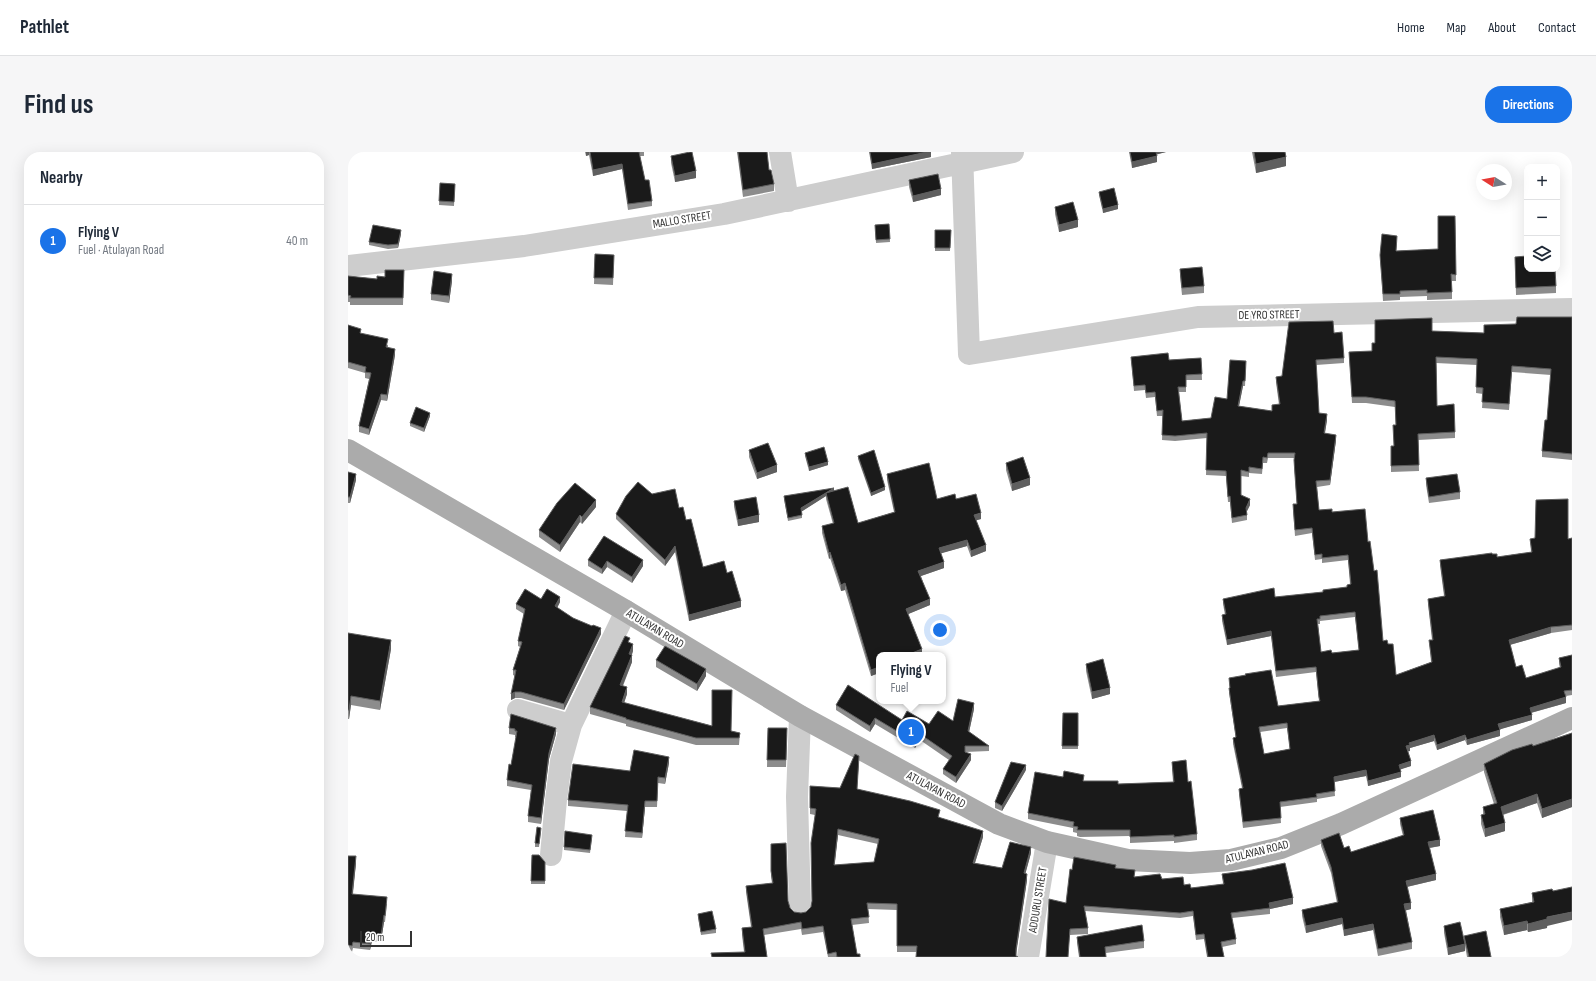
<!DOCTYPE html>
<html lang="en">
<head>
<meta charset="utf-8">
<style>
	body { margin:0; font-family:"Sofia Sans Condensed",sans-serif; background:#f6f6f7; color:#1f2937 }
	.controls { position:absolute; right:12px; top:12px; display:grid; overflow:hidden; border-radius:8px; box-shadow:0 4px 16px #0002 }
	.controls button { width:36px; height:36px; display:grid; place-items:center; padding:0; border:0; border-bottom:1px solid #e0e1e3; background:#fff; color:#1f2937; font:20px sans-serif }
	.compass { position:absolute; left:1128px; top:12px; width:36px; height:36px; border-radius:50%; background:#fff; box-shadow:0 4px 16px #0002; rotate:281deg }
	.scale { position:absolute; left:12px; bottom:10px; width:52px; box-sizing:border-box; padding-left:4px; border:2px solid #333; border-top:0; font-size:11px; line-height:14px; white-space:nowrap; color:#333; -webkit-text-stroke:3px #fff; paint-order:stroke }
	.you { position:absolute; left:592px; top:478px; width:14px; height:14px; margin:-10px; border:3px solid #fff; border-radius:50%; background:#1a73e8; box-shadow:0 0 0 6px #1a73e833 }
	.badge { display:grid; place-items:center; width:26px; height:26px; border-radius:50%; background:#1a73e8; color:#fff; font-size:13px; font-weight:700 }
	.pin { position:absolute; translate:-50% -50%; border:2px solid #fff; box-shadow:0 1px 4px #0006 }
	.popup { position:absolute; left:528px; top:500px; width:70px; height:52px; box-sizing:border-box; display:grid; place-content:center; border-radius:8px; background:#fff; filter:drop-shadow(0 1px 3px #0005); font-size:13px; white-space:nowrap; color:#747a83 }
	.popup b { font-size:15px; color:#1f2937 }
	.popup::after { content:''; position:absolute; left:50%; top:100%; margin-left:-8px; border:8px solid transparent; border-top-color:#fff }
	.list { margin:0; padding:0; list-style:none }
	h2 { display:flex; justify-content:space-between; align-items:center; height:52px; margin:0; padding:0 16px; font-size:17px }
	h2 small { font-size:13px; font-weight:400; color:#747a83 }
	.list li { display:grid; grid-template-columns:26px 1fr auto; gap:12px; align-items:center; box-sizing:border-box; height:72px; padding:0 16px; border-top:1px solid #e0e1e3 }
	.list b { display:block; font-size:15px; white-space:nowrap }
	.list p { margin:0; font-size:13px; white-space:nowrap; color:#747a83 }
	.list em { font-size:13px; font-style:normal; color:#747a83 }
	.icon { flex:none; width:22px; height:22px; fill:none; stroke:currentColor; stroke-width:2; stroke-linecap:round; stroke-linejoin:round }
	.map { position:relative; flex:none; width:1224px; height:805px; overflow:hidden; border-radius:16px }
	header { display:flex; align-items:center; gap:24px; box-sizing:border-box; height:56px; padding:0 20px; background:#fff; border-bottom:1px solid #e0e1e3 }
	header strong { font-size:19px }
	nav { display:flex; gap:22px; margin-inline-start:auto; font-size:14px }
	.intro { display:flex; align-items:center; justify-content:space-between; box-sizing:border-box; height:96px; padding:0 24px }
	h1 { margin:0; font-size:28px }
	.button { padding:10px 18px; border-radius:16px; background:#1a73e8; color:#fff; font-size:14px; font-weight:700 }
	main { display:flex; gap:24px; padding:0 24px }
	aside { flex:1; background:#fff; border-radius:16px; box-shadow:0 4px 16px #0002 }
	.map>svg:first-child { display:block }
</style>
</head>
<body>
<header>
<strong>Pathlet</strong>
<nav><a>Home</a><a>Map</a><a>About</a><a>Contact</a></nav>
</header>
<div class="intro"><h1>Find us</h1><a class="button">Directions</a></div>
<main>
<aside>
<h2>Nearby<small></small></h2>
<ul class="list">
<li><span class="badge">1</span><div><b>Flying V</b><p>Fuel · Atulayan Road</p></div><em>40 m</em></li>
</ul>
</aside>
<div class="map">
<svg width="1224" height="805" viewBox="0 0 1224 805">
	<rect width="100%" height="100%" fill="#fff"/>
	<g fill="none" stroke-linecap="round" stroke-linejoin="round">
		<path stroke="#cdcdcd" stroke-width="22" d="M432,0L440,49
			M614,0L621,202L850,165L1224,157
			M0,114L176,94L376,62L665,0
			M170,558L223,573
			M452,564L449,645L452,755
			M203,703L208,648L213,609L223,573L278,459
			M680,805L699,690"/>
		<path stroke="#ababab" stroke-width="22" d="M0,298L278,459L452,564L651,672L699,690L780,708L842,711L883,708L933,696L993,672L1224,566"/>
	</g>
	<path fill="#8c8c8c" fill-rule="evenodd" d="M237,0H296V4H292L297,28L304,49V54L280,58L274,17L245,24L241,3L238,4Z
		M389,0H419L421,18L426,32V39L395,45Z
		M521,0H583V5L524,17Z
		M781,0H818L809,2V10L784,16Z
		M904,0H937L938,14L908,21Z
		M323,4L348,26L327,30L323,11Z
		M561,28L593,43L565,50L561,35Z
		M92,31L107,32L106,54L91,53Z
		M751,40L770,57L755,61L751,43Z
		M707,55L730,75L711,80L707,62Z
		M1107,64L1108,129H1104V147L1079,148V144L1052,145V148L1035,149L1032,103L1049,90L1048,99L1090,97Z
		M541,72L542,90L528,91L527,73Z
		M587,78H603L602,99H587Z
		M53,82L50,96L40,97L21,93V90Z
		M247,102L266,103L265,133L246,132Z
		M1167,105L1208,134V141L1168,143Z
		M832,117L856,134V141L834,143L832,124Z
		M56,118L55,153H2V150H0V124L29,127Z
		M104,129L101,151L83,148V142Z
		M1224,165V308L1194,305V299L1199,268L1203,223L1164,220L1161,258L1134,256L1135,242L1128,241L1129,213L1088,211L1089,254L1107,280V286L1070,288L1071,319L1043,320V294H1046L1048,273L1047,255L1018,251H1004L1001,200L1024,199L1027,191L1084,179L1136,181L1168,172Z
		M0,173L13,182L40,193V195L47,203L39,249L33,248L21,283L11,280V274L21,227L17,226V221L0,216Z
		M986,181L996,206V211L968,213L971,261L979,268L977,281L988,288L982,333L969,335L971,358L984,360L1020,390L1026,419L1035,489L1040,492L1048,523L1083,510L1081,488H1084L1080,452V447L1096,444L1092,413V408L1144,402L1149,405L1183,400L1182,387H1220L1224,386V478L1203,481L1162,493L1168,515L1178,526L1212,516L1211,512V506L1224,503V543L1218,544V551L1183,561L1184,568L1152,577V584L1119,593L1117,588L1089,598L1086,589L1062,596V599H1060L1063,614L1052,617L1053,625L1020,634L1018,624L986,630L987,644L969,647V650L932,655L933,671L895,676L891,642V637L894,636L885,592V586H888L881,541V536H882L881,526L930,554L971,549L968,520L928,525L923,484L879,493L874,469V463H877L875,452V447L927,445L975,440L999,435L1002,432L1000,408L974,411V407L967,408L964,381L947,384L945,357L949,352L946,313L947,306H920L919,311H915L914,322L901,321V325L893,324V343L902,353L899,359V368L884,371L882,350H880L878,324L858,323L859,286L827,289L814,288L815,264H809L807,245L798,246L797,238L786,239L783,205L821,208L853,206L854,228H838V240H831L834,269L863,266L879,247L898,214L897,234H895L891,254L924,259L931,253L928,230V225L934,224ZM1007,465L1011,498L984,501L973,500L970,472H972V469ZM939,576L942,597L916,602L912,580Z
		M82,264L76,280L62,274V271Z
		M401,298L429,320L409,327L401,305Z
		M457,301L480,313L461,319L457,304Z
		M510,304L537,338L523,344L510,307Z
		M658,311L682,333L664,339L658,318Z
		M0,320L8,328L2,351H0Z
		M539,322L589,347H608L633,367L628,368L638,399L623,405L619,394L593,401L596,416L573,424L582,453L560,462L574,503H531V521L523,524L497,438L493,439L482,406L481,407L474,381V374L485,372L478,347V344L454,359V366L440,369L436,347V344L486,339L510,371L546,360L539,328Z
		M1078,326L1112,340V347L1081,351L1078,333Z
		M304,342L331,356L338,368L355,415L379,421L393,455L341,469L327,400L317,414L268,367V362Z
		M386,349L411,370L390,374L386,355Z
		M248,355L234,372L232,370L212,400L191,385V378Z
		M256,384L295,414L284,431L259,415L254,422L240,414V408Z
		M193,447L212,450L209,456L225,466L253,482L216,558L173,546H167L163,548L167,524L165,523V518L172,495L170,494V489L176,462L168,457V452Z
		M0,481L43,497L32,558L3,553L1,567H0Z
		M282,491L285,499L284,503V510L275,534L279,542L276,551L392,581L391,593H348L278,574V572L242,562V555Z
		M308,508L358,524L349,539L308,515Z
		M738,512L762,542L744,547L738,519Z
		M488,553L554,568L581,572L605,569L626,557L621,580L641,594V599L617,600L623,608L608,631L595,622V617L601,608L572,588L567,596L527,572L522,580L488,558Z
		M715,561H730V597H714Z
		M161,576L208,582L201,607L193,672L180,670V664L183,638L159,634V628L163,613L168,585H167V583L161,582Z
		M420,576L439,583L438,615H419Z
		M1224,581V655L1194,666L1189,651L1155,663L1157,679L1137,685L1133,672V663H1135V655L1146,652L1136,620V612Z
		M511,610L509,637L592,665V666L635,685L627,711L654,716L683,701L677,722L679,728L668,800H549V758L520,757L521,771L504,773L509,802L512,805H480L475,780L454,783L453,777L416,783L419,805L396,800L394,783V776L403,775L398,740V734L424,731L423,725V692L442,756L446,760L453,761L458,760L463,755L464,749L467,663L462,662V634L492,636ZM490,683L530,692L526,710L486,713Z
		M824,610L840,630L849,682V688L826,691V689L782,691V684L732,685L729,684V681L725,680V676L680,667V661L736,629L770,632L825,630L824,616Z
		M321,611L317,632L310,631L309,655H297L294,686L277,685L279,659L220,654V648L282,619Z
		M678,618L654,659L647,656V650Z
		M1052,666L1092,694L1082,696L1088,728L1059,735L1063,757L1058,758L1064,790V797L1030,804L1025,778L996,784L994,772L958,781L954,764V758L989,751L983,721L973,694V688L996,696L1003,700L1055,684L1052,672Z
		M193,679L191,695H187V691Z
		M244,686L242,701L216,698V695Z
		M184,703L197,710V732H183Z
		M0,704L8,711L5,742L39,752L37,770H36L33,790L24,789L22,798L5,796L4,800L0,799Z
		M768,716L787,725L814,727L836,733L843,736L875,732L874,722L945,752L922,757V762L884,766L888,787V792L874,795L876,805H859L856,787L848,788L845,764L832,766L737,759L740,776V782L722,783L718,751Z
		M1205,739L1199,776L1180,780L1179,778L1156,783L1152,765V757L1184,750V741Z
		M350,762L368,777V781L353,783L350,765Z
		M1096,774L1116,789V784L1143,805H1119L1117,794V799L1100,803L1096,781Z
		M729,785L796,789V796L758,801V805H731L729,791Z"/>
	<path fill="#5f5f5f" d="M238,0H241V3L238,4Z
		M579,0H583V5L524,17V12Z
		M807,0H818L807,3Z
		M809,4V10L784,16V10Z
		M938,5V14L908,21V12Z
		M274,12V17L245,24V18Z
		M348,19V26L327,30V24Z
		M593,37V43L565,50V44Z
		M770,53V57L755,61V57Z
		M730,68V75L711,80V73Z
		M53,78V82L50,96V92Z
		M104,122V129L101,151V144Z
		M47,197V203L39,249V243Z
		M895,229V234L890,259V254Z
		M33,242V248L21,283V277Z
		M82,261V264L76,280V276Z
		M979,262V268L976,286V281Z
		M988,283V288L982,333V328Z
		M480,310V313L461,319V315Z
		M429,313V320L409,327V321Z
		M8,322V328L2,351V345Z
		M682,326V333L664,339V332Z
		M537,335V338L523,344V341Z
		M486,336V339L478,341V344L453,360V356Z
		M902,347V353L898,361V356Z
		M248,348V355L234,372V365Z
		M633,361V367L626,369V363Z
		M232,363V370L212,400V393Z
		M411,363V370L390,374V368Z
		M619,388V394L591,402V396Z
		M638,393V399L623,405V399Z
		M327,394V400L317,414V408Z
		M482,400V406L481,407V401Z
		M295,408V414L284,431V425Z
		M259,409V415L254,422V417Z
		M596,410V416L570,425V419Z
		M497,431V438L493,439V433Z
		M212,445V450L207,460V454Z
		M582,447V453L558,463V457Z
		M393,449V455L341,469V463Z
		M1203,475V481L1161,493V488Z
		M253,476V482L216,558V552Z
		M923,479V484L879,493V488Z
		M43,488V497L32,558V549Z
		M285,492V499L281,509V502Z
		M574,497V503H559Z
		M284,503V510L272,540V533Z
		M531,515V521L523,524V518Z
		M358,517V524L349,539V532Z
		M279,535V542L274,557V550Z
		M762,536V542L744,547V540Z
		M167,540V546L163,548V542Z
		M3,544V553L1,567V558Z
		M1218,545V551L1182,561V556Z
		M626,551V557L620,585V579Z
		M1184,563V568L1150,578V572Z
		M527,566V572L522,580V574Z
		M208,576V582L201,607L193,672V666L201,601Z
		M1152,578V584L1119,593V588Z
		M572,582V588L567,596V590Z
		M1086,583V589L1062,596V599L1058,600V594L1061,591Z
		M1117,583V588L1089,598V593Z
		M623,602V608L608,631V625Z
		M321,605V611L317,632V626Z
		M1063,609V614L1051,618V613Z
		M678,613V618L654,659V654Z
		M1018,618V624L986,630V625Z
		M1053,620V625L1020,634V629Z
		M1189,642V651L1153,663V655Z
		M1224,647V655L1194,666V657Z
		M297,649V655L294,686V681Z
		M1157,671V679L1137,685V677Z
		M490,677V683L486,719V713Z
		M635,679V685L625,717V711Z
		M1092,688V694L1080,696V690Z
		M683,695V701L676,727V721Z
		M8,704V711L4,748V742Z
		M679,722V728L668,803V797Z
		M1088,722V728L1058,735V729Z
		M945,746V752L922,757L921,751Z
		M1063,751V757L1056,759V752Z
		M1224,760V768L1199,774V776L1180,780V772L1199,765Z
		M36,763V770L33,790V784Z
		M994,766V772L958,781V774Z
		M1179,769V778L1156,783V774Z
		M1025,772V778L996,784V778Z
		M24,783V789L22,798V792Z
		M1117,792V799L1100,803V796Z"/>
	<path fill="#1a1a1a" stroke="#5f5f5f" fill-rule="evenodd" d="M242,0H291L297,28H301L304,49L280,52L274,12L245,18Z
		M342,0H344L348,19L327,24L323,4Z
		M390,0H419L421,18H423L426,32L395,38Z
		M522,0H579L524,12Z
		M782,0H808L809,4L784,10Z
		M906,0H937L938,5L908,12Z
		M590,22L593,37L565,44L561,28Z
		M92,31L107,32L106,50L91,49Z
		M766,36L770,53L755,57L751,40Z
		M725,50L730,68L711,73L707,55Z
		M1090,64H1107L1108,123L1103,122L1104,140L1079,141V138L1052,139V142H1035L1032,103L1034,82L1049,84L1048,99L1090,97Z
		M541,72L542,87L528,88L527,73Z
		M25,73L53,78L50,92L40,93L21,90Z
		M587,78H603L602,96H587Z
		M247,102L266,103L265,126H246Z
		M1179,104V117H1207L1208,134L1168,136L1167,105Z
		M854,115L856,134L834,136L832,117Z
		M37,118H56L55,146H2L3,144L0,143V124L29,127V124L37,125Z
		M86,119L104,122L101,144L83,142Z
		M1169,165H1224V302L1194,299L1197,268H1199L1203,217L1164,214L1161,252L1134,250L1135,236L1128,235L1129,207L1088,205L1089,254L1106,252L1107,280L1070,282L1071,313L1043,314V294H1046L1045,273H1048L1047,249L1018,245H1004L1001,200L1024,199V191H1027V168L1084,166V179L1136,181V173L1168,172Z
		M985,169L986,181L994,180L996,206L968,208L971,261L979,262L976,281L988,283L982,328L968,329L971,358L984,357V360L1017,357L1020,390L1022,389L1026,419L1029,418L1035,489L1039,488L1040,492H1045L1048,523L1084,510L1081,488H1085L1080,447L1097,444L1092,408L1144,401V402H1149V405L1184,400L1182,387L1187,386L1188,348L1220,347V387L1224,386V473L1203,475L1161,488L1168,515L1174,513L1178,526L1213,515L1211,506L1224,503V538L1216,539L1218,545L1182,556L1184,563L1150,572L1152,578L1119,588L1117,583L1089,593L1086,583L1061,591L1062,593L1058,594L1063,609L1051,613L1053,620L1020,629L1018,618L986,625L987,639L968,642L969,645L932,650L933,666L895,670L891,637L895,636L885,586L888,585L881,536H882L881,526L898,523L897,522L923,518L930,554L972,549L971,545L968,515L928,519L923,479L879,488L874,463L878,462L875,447L926,436L927,445L975,440V438L999,435V433L1003,432L1000,403L974,406V402L967,403L964,376L947,378L945,352H949L946,308L947,301H920L919,306L915,305L914,317L901,315V320L893,318V343L902,347L898,356L899,363L884,366L882,344L880,345L878,319L858,318L859,281L827,284L814,283L815,258L809,259L807,240L798,241L797,233L786,234L783,205L820,201L821,208L853,206L854,222L838,223V235H830L834,269L863,266L867,245L879,247L882,208L898,209L897,229H895L890,254L924,259V253L932,252L928,225L934,224L941,170ZM1007,460L1011,498L984,501L983,498L973,500L969,467H972V464ZM939,571L942,597L916,602L911,575Z
		M0,173L13,177L12,181L40,187L38,195L47,197L39,243L33,242L21,277L11,274L23,221L17,220L18,215L0,210Z
		M68,255L82,261L76,276L62,271Z
		M420,291L429,313L409,321L401,298Z
		M476,295L480,310L461,315L457,301Z
		M526,298L537,335L523,341L510,304Z
		M675,305L682,326L664,332L658,311Z
		M581,311L589,347L607,342L608,347L628,342L633,361L626,363L638,393L623,399L619,388L591,396L596,410L570,419L582,447L558,457L574,497L559,503H531V515L523,518L497,431L493,433L482,400L481,401L474,374L486,371L478,341L500,335L510,371L547,360L539,322Z
		M0,320L8,322L2,345H0Z
		M1109,322L1112,340L1081,345L1078,326Z
		M290,330L304,342L327,337L331,356L335,355L338,368L343,367L355,415L376,409L379,421L384,419L393,449L341,463L327,394L317,408L268,362L278,344Z
		M227,331L248,348L234,365L232,363L212,393L191,378L209,351Z
		M486,336L453,356L454,363L440,366L436,344Z
		M408,345L411,363L390,368L386,349Z
		M256,384L295,408L284,425L259,409L254,417L240,408Z
		M177,437L193,447L199,437L212,445L207,454L225,466L244,474L245,473L253,476L216,552L173,540H167L163,542L168,518H165L174,490L170,489L177,457L168,452Z
		M0,481L43,488L32,549L3,544L1,558H0Z
		M277,484L282,486L280,490L285,492L281,502L284,503L272,533L279,535L274,550L364,574V538H384L383,579L392,581L391,586H348L278,567V566L242,555Z
		M317,494L358,517L349,532L308,508Z
		M755,507L762,536L744,540L738,512Z
		M500,533L554,568L559,559L581,572L590,559L605,569L610,547L626,551L620,579L641,594H617V600L623,602L608,625L595,617L604,604L572,582L567,590L527,566L522,574L488,553Z
		M715,561H730V594H714Z
		M163,562L208,576L201,601L193,666L180,664L184,633L159,628L161,612L163,613L169,579H167V577L161,576Z
		M420,576H439L438,608H419Z
		M1224,581V647L1194,657L1189,642L1153,655L1157,671L1137,677L1133,663L1137,662L1135,655L1149,651L1136,612L1164,598L1184,592L1185,594Z
		M286,598L321,605L317,626L310,625L309,649H297L294,681L277,679L280,653L220,648L225,612L282,619Z
		M507,602L511,604L509,637L562,649L592,658L590,665L635,679L625,711L654,716L662,690L683,695L676,721L679,722L668,797V804L670,805H568L569,794H549V752L519,751L521,765L503,767L509,802H512V805H489L488,800L480,802L475,774L454,777L453,770L415,777L419,805H364L363,801L397,800L394,776L404,775L398,734L425,731L423,719V692L438,691L440,749L442,756L446,760L453,761L458,760L463,755L464,749L463,691L468,657L462,656V634L492,636ZM490,677L531,687L526,710L486,713Z
		M838,608L840,630L843,629L849,682L826,685V683L782,685V678H729L730,675L725,674L726,670L680,661L687,620L715,625L716,619L736,623L735,629H770V632L826,630L824,610Z
		M663,610L678,613L654,654L647,650Z
		M1085,658L1092,688L1080,690L1088,722L1058,729L1063,751L1056,752L1064,790L1030,797L1025,772L996,778L994,766L958,774L954,758L990,750L983,715L973,688L991,681L996,696L1001,694L1003,700L1056,683L1052,666Z
		M189,675L193,676L191,692L187,691Z
		M217,679L244,683L242,698L216,695Z
		M184,703H191L197,710V729H183Z
		M0,704H8L4,742L39,745L37,764L36,763L33,784L24,783L22,792L5,790L4,794L0,793Z
		M726,705L768,713L767,716L787,718L786,725L812,722L814,727L835,725L836,733L842,732L843,736L876,732L874,722L904,718L937,711L945,746L921,751L922,756L883,761L888,787L873,790L876,805H860L856,782L848,783L845,759L832,761L736,754L740,776L722,777L720,805H698L701,747L718,751L722,717L724,718Z
		M1224,735V760L1199,765V767L1180,772L1179,769L1156,774L1152,757L1186,750L1184,741L1204,737L1205,739Z
		M364,759L368,777L353,780L350,762Z
		M1112,770L1117,792L1100,796L1096,774Z
		M794,773L796,789L757,795L758,805H732L729,785Z
		M1138,779L1143,805H1121L1116,784Z"/>
	<g text-anchor="middle" dominant-baseline="central" stroke-width="4" stroke-linejoin="round" paint-order="stroke">
		<g font-size="12" fill="#333" stroke="#fff">
			<text transform="translate(334 68) rotate(-9)">MALLO STREET</text>
			<text transform="translate(921 163) rotate(-1)">DE YRO STREET</text>
			<text transform="translate(307 477) rotate(31)">ATULAYAN ROAD</text>
			<text transform="translate(588 638) rotate(28)">ATULAYAN ROAD</text>
			<text transform="translate(909 700) rotate(-14)">ATULAYAN ROAD</text>
			<text transform="translate(690 748) rotate(-81)">ADDURU STREET</text>
		</g>
	</g>
</svg>
<div class="controls">
<button>+</button>
<button>−</button>
<button><svg class="icon" aria-label="layers" viewBox="0 0 24 24"><path d="M12 4l9 5-9 5-9-5zM3 14l9 5 9-5"/></svg></button>
</div>
<svg class="compass" viewBox="-18 -18 36 36"><path d="M0-13l5 13h-10z" fill="#e53935"/><path d="M0 13l5-13h-10z" fill="#747a83"/></svg>
<div class="scale">20 m</div>
<div class="you"></div>
<div class="pin badge" style="left:563px;top:580px">1</div>
<div class="popup"><b>Flying V</b>Fuel</div>
</div>
</main>
</body>
</html>
